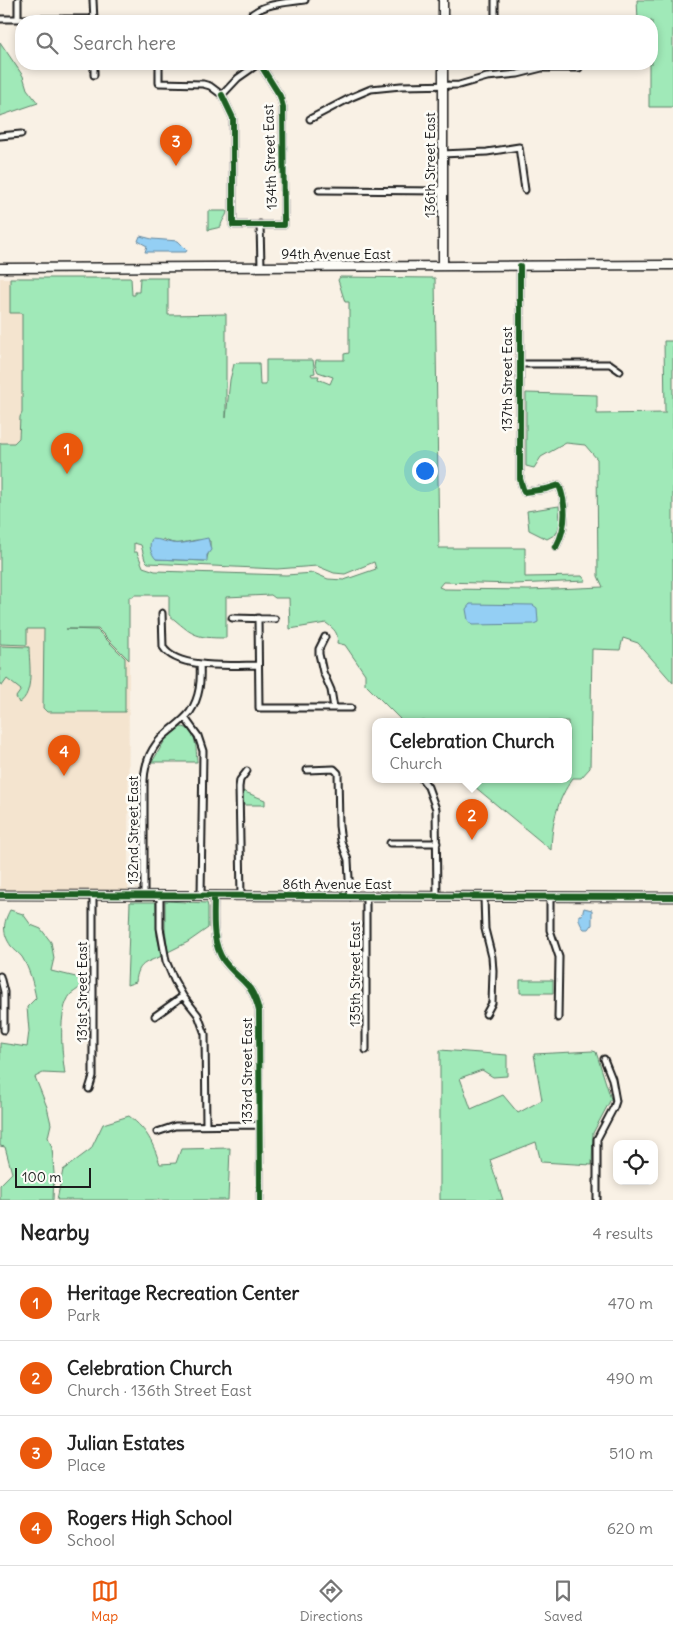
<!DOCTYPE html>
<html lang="en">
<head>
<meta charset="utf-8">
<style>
	body { margin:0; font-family:Delius,sans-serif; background:#f6f6f6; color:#222 }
	.controls { position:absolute; right:15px; bottom:15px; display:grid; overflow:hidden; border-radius:10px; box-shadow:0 2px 8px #0003 }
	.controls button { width:45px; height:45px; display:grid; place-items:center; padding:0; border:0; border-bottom:1px solid #e0e0e0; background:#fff; color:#222; font:25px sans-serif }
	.scale { position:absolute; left:15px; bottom:12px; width:76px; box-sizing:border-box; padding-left:5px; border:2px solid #1c1c1c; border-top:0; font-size:14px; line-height:18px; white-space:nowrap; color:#1c1c1c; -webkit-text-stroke:4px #fdfcf7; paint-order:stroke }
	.you { position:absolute; left:424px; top:470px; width:18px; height:18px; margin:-12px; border:4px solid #fff; border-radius:50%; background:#1a73e8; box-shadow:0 0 0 8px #1a73e833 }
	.badge { display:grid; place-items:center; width:32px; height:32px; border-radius:50%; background:#ea580c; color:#fff; font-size:16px; font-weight:700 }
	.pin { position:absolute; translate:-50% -41px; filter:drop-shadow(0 1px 2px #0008) }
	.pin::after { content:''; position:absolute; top:26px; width:18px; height:15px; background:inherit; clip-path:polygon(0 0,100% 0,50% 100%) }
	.popup { position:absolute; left:372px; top:718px; width:200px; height:65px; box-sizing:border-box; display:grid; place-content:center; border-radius:10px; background:#fff; filter:drop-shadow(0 1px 4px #0005); font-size:16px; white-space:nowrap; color:#767676 }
	.popup b { font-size:19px; color:#222 }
	.popup::after { content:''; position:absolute; left:50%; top:100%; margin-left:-10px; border:10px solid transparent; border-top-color:#fff }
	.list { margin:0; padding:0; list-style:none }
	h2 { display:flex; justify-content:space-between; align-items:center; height:65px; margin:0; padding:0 20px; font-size:21px }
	h2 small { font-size:16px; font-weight:400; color:#767676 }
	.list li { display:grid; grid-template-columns:32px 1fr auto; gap:15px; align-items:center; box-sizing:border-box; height:75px; padding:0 20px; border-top:1px solid #e0e0e0 }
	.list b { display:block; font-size:19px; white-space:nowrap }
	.list p { margin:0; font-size:16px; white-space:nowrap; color:#767676 }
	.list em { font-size:16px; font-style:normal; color:#767676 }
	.icon { flex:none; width:28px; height:28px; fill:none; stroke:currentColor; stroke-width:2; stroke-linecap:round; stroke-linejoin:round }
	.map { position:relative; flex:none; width:673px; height:1200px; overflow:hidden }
	.search { position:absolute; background:#fff; box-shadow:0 2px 8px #0003; left:15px; right:15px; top:15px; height:55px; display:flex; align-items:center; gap:12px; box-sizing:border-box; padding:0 18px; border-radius:20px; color:#767676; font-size:19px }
	.sheet { height:365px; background:#fff }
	nav { display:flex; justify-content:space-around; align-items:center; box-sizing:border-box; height:70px; border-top:1px solid #e0e0e0; background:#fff; font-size:14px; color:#767676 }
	nav a { display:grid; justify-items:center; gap:2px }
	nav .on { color:#ea580c }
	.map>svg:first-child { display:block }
</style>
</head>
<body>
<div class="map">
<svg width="673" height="1200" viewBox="0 0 673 1200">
	<rect width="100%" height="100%" fill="#f9f1e5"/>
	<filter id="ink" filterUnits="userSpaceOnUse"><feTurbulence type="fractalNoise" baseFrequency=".02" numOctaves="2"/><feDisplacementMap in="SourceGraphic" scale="10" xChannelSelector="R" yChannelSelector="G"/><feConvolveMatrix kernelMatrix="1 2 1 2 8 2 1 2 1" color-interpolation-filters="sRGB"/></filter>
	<g filter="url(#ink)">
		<path fill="#f4e4cf" d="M0,278H10V313H22V413L20,417L19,438L15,443H0Z
			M27,629H98L129,660L128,893L0,892V644L7,645Z"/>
		<path fill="#a0e9b8" stroke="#5e826a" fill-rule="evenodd" d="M637,0H673V107H649V64H652V21H638Z
			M0,42L23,76L27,89L38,103L0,116Z
			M208,211H227C227,217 221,220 221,227L208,230Z
			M340,277L435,278L439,548H525V577L582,576L586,581L514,584L443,582L439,587L444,589L529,590L603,587L598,576L597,459L585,445L566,443L541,457L534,468L526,466V393L597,395V414L665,413L664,341H673V683L638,643L623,638L620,650L592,649L590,768L581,778H573C557,800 552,823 551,850L469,782L459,779H568V721H402L365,684V674L345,645L337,643C339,633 334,629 326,623L290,629L289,598H275L271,595L226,597V638C193,638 193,635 169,615V595H134L133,597H129V660L98,629H66L97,630L125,658V712H47L43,708L44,629H27V645L0,644V443H14L19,438L20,417L22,413V313H10V278H131L132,295H135V292H139L140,278H168V315L226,314V418L230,380L234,364L237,363H259L260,385H266V360H313L315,373L311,374L312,376H319L318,379L330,384L333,377L318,372L315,365L316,360H344V354L349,353V302H345L338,280ZM163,539C177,546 179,543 192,541C197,539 204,541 210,541V548L206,561L156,559ZM134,543L141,545L145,560L148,563L277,569L317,566L334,573L345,574L374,562L376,569L344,580L328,579L314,573L286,575L155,571L143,567L137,552H134Z
			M559,506L560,525L556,534L547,539L529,530L527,511Z
			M0,646L29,647C29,663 35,693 19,703L16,697L21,690L7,679L2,686L0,685Z
			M181,727C197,727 196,750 197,762H152L167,737Z
			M240,790L265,800V805H240Z
			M165,901L207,903L208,907V928L188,942L168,952L165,929Z
			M130,902H156L157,936L162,956C145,963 138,963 136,982L127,985Z
			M10,910L23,914L31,925L41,929L51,942L54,958L51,971L80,978L84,984C80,988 75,991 71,994C57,1010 62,1055 65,1074L43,1073L35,1077L47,1107L51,1124L48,1137L52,1148L54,1173L53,1200H0V1185L12,1173L5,1147L0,1146V1043L27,1047L29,1031L27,1007L36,998C33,983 30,970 22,957C19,953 14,950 11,946C2,933 3,923 10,910Z
			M520,980H553V993H520Z
			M440,1050L507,1055V1076L493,1077L482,1070L460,1078L471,1109L503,1095L518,1113L542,1100L534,1054L593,1051L596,1052L611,1099L593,1133L592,1165L541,1162L536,1142L490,1160L503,1200H440Z
			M129,1116C149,1132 152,1142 160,1164L176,1163L181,1149L230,1148L228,1200H57L63,1170L91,1149L103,1124Z"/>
		<path fill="#94cff4" stroke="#64879e" d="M140,236L152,239L178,241L187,250L186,252H145L147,246L138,241Z
			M208,538L211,550L207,555V561L156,559C151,554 148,545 152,539C160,539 165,542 172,543C181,545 197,540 208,538Z
			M470,604L533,605L537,608L538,622L534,624L472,625L468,620L466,609Z
			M584,908L592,910V925L589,929H584C581,926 578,920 579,915H582Z"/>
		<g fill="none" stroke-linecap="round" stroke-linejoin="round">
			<defs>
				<path id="street" d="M93,0L94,21
					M0,19H95
					M18,19V0
					M443,20L498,21
					M245,21C259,3 284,3 305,0
					M495,21V0
					M159,64V83L203,84L210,86L222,95L238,78L258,64
					M94,75V64
					M222,95L233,118V225H284L283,107L280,96L260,64
					M310,119L352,97L371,89L401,86L459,85L487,77L518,74L542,68H579
					M0,136L21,134
					M442,154L487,152L519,147L525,190
					M319,190L443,191
					M260,224L261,267
					M520,266V479L524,492L546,489L559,485C567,506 567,526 556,547
					M520,364H610L620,371
					M162,613L163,647C177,670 234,665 258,665
					M232,618L275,619
					M258,618L259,708H351
					M325,637L319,649V654L323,672L331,690L334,708
					M185,718L198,736L203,751L201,896
					M307,770L334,769L338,773L339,826L341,841L348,860L350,897
					M422,779L428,787L436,809L437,897
					M390,843H437
					M144,895V780C145,761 152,745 167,733C175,726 183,721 190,712C200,697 201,681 200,664
					M160,896V928L166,961L174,980L183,996L198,1015L205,1034L206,1125
					M214,896C214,917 211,942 224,961C240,982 252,981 259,1011L260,1200
					M241,896L239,787L240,780L247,771
					M550,897V930L559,957L558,1018
					M484,898L485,929L492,957L493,971L492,1003L486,1014
					M0,976L4,992V1030
					M155,1016L183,996
					M366,1050V897
					M89,1089L93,1076V895
					M157,1132L175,1126L259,1125
					M597,1200V1139L614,1107L616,1101L612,1079L604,1059"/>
				<path id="secondary" d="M443,0V21
					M443,266V64
					M0,268L673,265
					M0,895L673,897"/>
			</defs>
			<use href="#street" stroke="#1c1c1c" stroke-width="9"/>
			<use href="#secondary" stroke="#1c1c1c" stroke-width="11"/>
			<use href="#street" stroke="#fdfcf7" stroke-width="5"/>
			<use href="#secondary" stroke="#fdfcf7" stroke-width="8"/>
			<defs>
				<path id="cycleway" d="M222,95L233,118V225H284L283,107L280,96L260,64
					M520,266V479L524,492L546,489L559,485C567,506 567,526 556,547
					M0,895L673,897
					M214,896C214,917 211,942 224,961C240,982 252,981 259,1011L260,1200"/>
			</defs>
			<use href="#cycleway" stroke="#fdfcf7" stroke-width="9"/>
			<use href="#cycleway" stroke="#1b5e20" stroke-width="6"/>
		</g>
	</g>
	<g text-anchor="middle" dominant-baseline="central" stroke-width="5" stroke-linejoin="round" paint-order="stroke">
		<g font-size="14" fill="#1c1c1c" stroke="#fdfcf7">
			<text transform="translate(270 157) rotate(-92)">134th Street East</text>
			<text transform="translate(430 165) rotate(-90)">136th Street East</text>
			<text x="336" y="254">94th Avenue East</text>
			<text transform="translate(507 379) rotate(-90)">137th Street East</text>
			<text transform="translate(133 830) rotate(-90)">132nd Street East</text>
			<text x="337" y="884">86th Avenue East</text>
			<text transform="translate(355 974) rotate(-90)">135th Street East</text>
			<text transform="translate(82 992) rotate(-90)">131st Street East</text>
			<text transform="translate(247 1071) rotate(-90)">133rd Street East</text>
		</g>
	</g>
</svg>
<div class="controls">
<button><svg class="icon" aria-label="locate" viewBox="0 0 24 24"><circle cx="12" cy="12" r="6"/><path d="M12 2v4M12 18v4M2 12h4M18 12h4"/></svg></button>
</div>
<div class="scale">100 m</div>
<div class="you"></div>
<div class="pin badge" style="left:67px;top:474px">1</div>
<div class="pin badge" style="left:472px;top:840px">2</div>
<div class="popup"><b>Celebration Church</b>Church</div>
<div class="pin badge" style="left:176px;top:166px">3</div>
<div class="pin badge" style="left:64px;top:776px">4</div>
<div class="search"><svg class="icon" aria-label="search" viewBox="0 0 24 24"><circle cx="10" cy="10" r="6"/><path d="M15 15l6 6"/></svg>Search here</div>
</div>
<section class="sheet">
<h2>Nearby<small>4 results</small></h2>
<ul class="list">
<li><span class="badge">1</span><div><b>Heritage Recreation Center</b><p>Park</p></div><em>470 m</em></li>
<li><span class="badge">2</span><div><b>Celebration Church</b><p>Church · 136th Street East</p></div><em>490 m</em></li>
<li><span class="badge">3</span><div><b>Julian Estates</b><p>Place</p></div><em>510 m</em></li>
<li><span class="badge">4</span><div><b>Rogers High School</b><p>School</p></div><em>620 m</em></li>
</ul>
</section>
<nav>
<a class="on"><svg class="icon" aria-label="map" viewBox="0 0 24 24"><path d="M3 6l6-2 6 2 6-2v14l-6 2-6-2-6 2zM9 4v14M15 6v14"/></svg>Map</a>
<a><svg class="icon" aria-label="directions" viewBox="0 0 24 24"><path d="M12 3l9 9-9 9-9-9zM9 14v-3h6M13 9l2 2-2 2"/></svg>Directions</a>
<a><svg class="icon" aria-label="saved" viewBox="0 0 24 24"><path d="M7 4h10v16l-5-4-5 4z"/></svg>Saved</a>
</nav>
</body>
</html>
